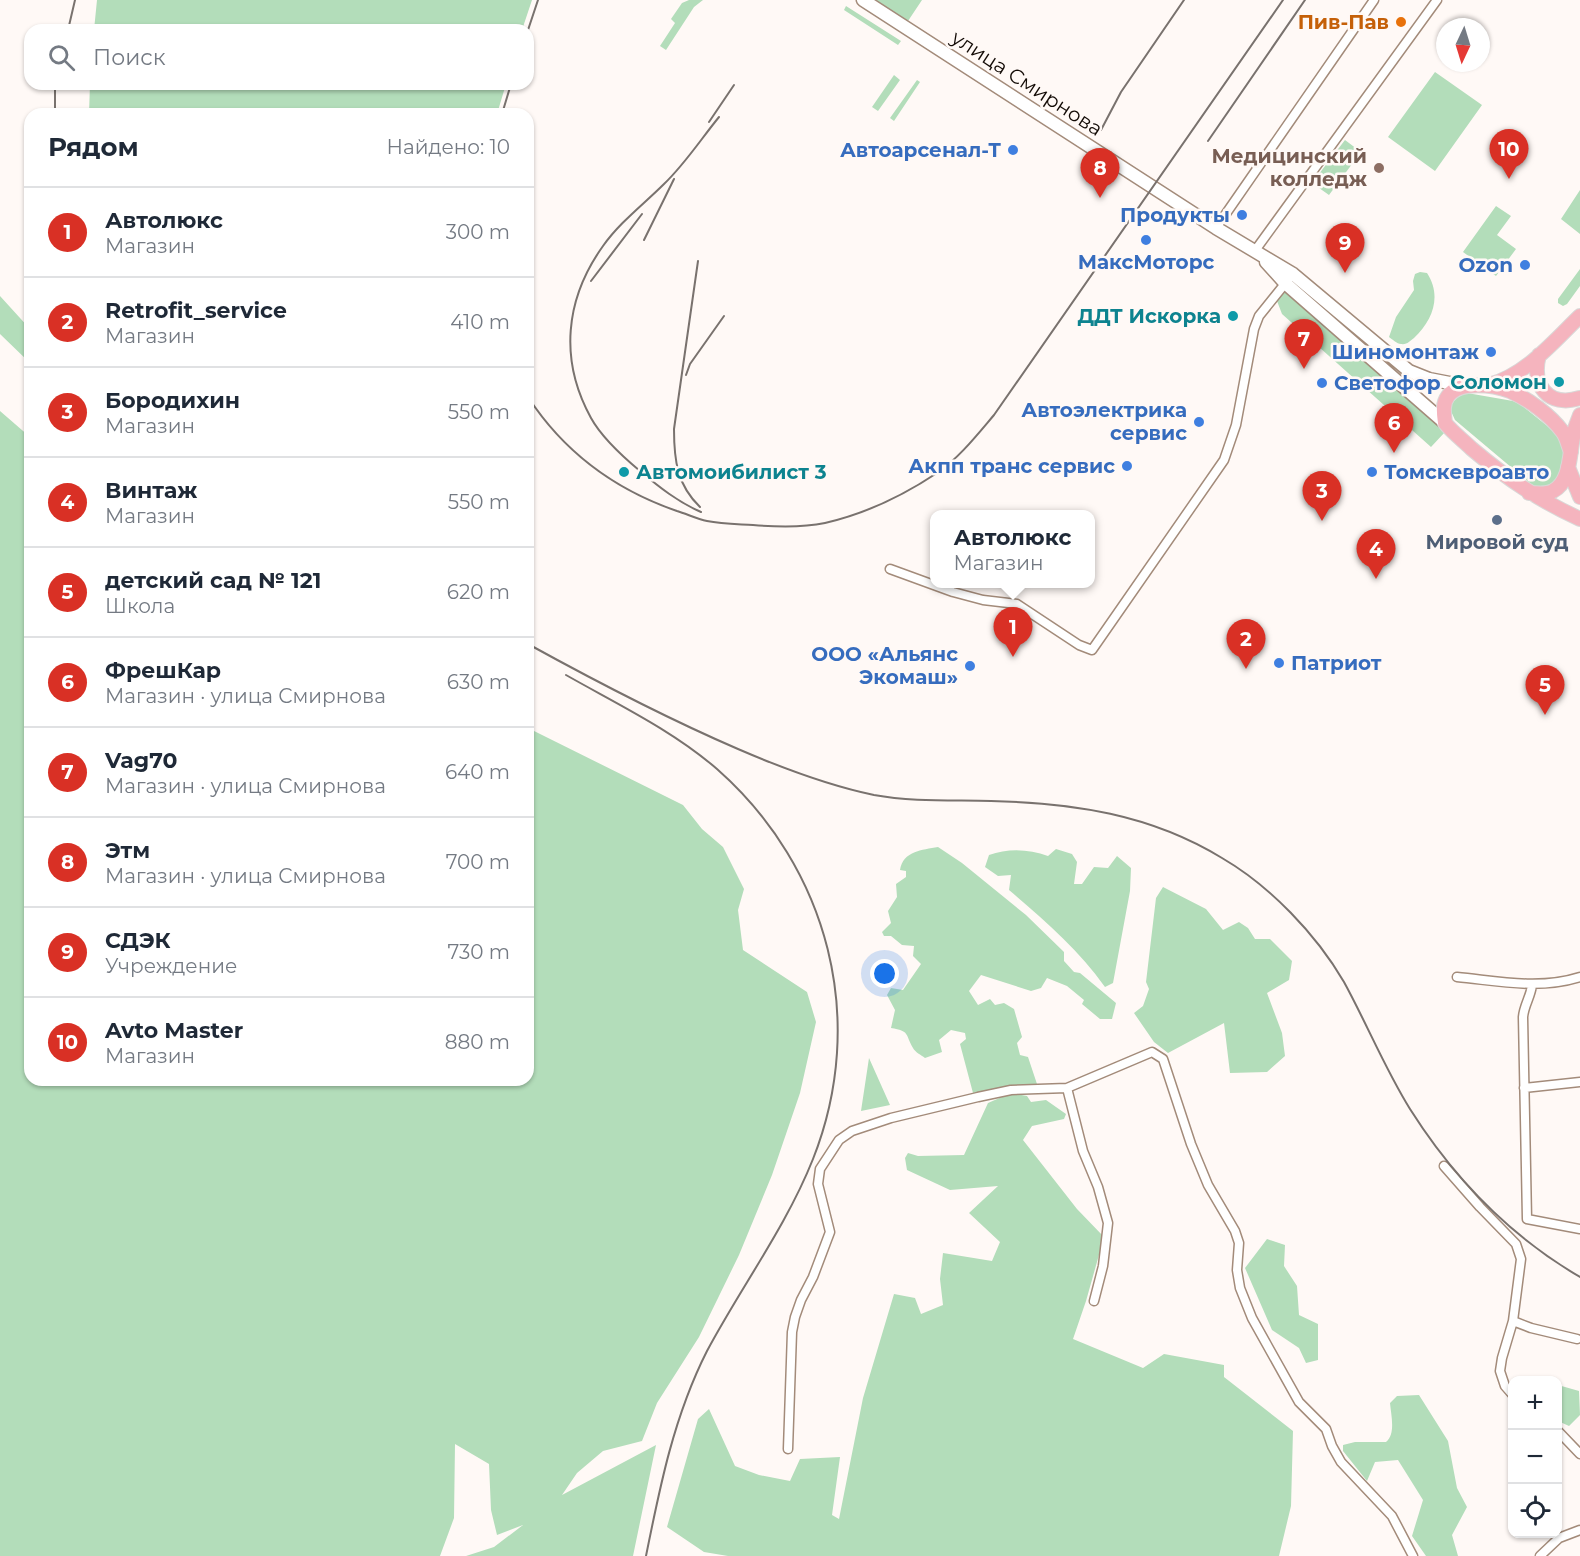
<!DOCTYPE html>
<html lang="ru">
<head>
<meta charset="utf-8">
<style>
	body { margin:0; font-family:Montserrat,sans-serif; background:#f6f6f7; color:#1f2937 }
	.controls { position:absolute; right:18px; bottom:18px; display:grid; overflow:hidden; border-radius:12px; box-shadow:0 2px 4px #0004 }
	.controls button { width:54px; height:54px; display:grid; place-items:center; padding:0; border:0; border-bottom:2px solid #e0e1e3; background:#fff; color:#1f2937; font:30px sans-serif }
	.compass { position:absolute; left:1436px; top:18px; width:54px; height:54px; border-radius:50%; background:#fff; box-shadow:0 2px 4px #0004; rotate:184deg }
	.you { position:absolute; left:885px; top:974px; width:21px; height:21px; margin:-15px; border:4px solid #fff; border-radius:50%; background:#1a73e8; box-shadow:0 0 0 9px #1a73e833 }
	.badge { display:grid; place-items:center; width:39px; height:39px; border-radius:50%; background:#d93025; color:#fff; font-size:20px; font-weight:700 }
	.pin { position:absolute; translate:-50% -50px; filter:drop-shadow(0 2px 3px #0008) }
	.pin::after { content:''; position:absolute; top:32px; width:21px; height:18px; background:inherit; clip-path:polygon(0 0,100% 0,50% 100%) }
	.popup { position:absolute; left:930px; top:510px; width:165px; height:78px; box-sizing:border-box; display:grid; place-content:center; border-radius:12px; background:#fff; filter:drop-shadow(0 2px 4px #0005); font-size:20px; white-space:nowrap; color:#747a83 }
	.popup b { font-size:22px; color:#1f2937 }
	.popup::after { content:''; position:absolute; left:50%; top:100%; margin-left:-12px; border:12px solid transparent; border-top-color:#fff }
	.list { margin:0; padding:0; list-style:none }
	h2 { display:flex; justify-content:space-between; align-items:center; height:78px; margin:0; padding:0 24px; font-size:26px }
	h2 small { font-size:20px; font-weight:400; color:#747a83 }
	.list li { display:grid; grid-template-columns:39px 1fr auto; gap:18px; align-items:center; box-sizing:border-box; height:90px; padding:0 24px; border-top:2px solid #e0e1e3 }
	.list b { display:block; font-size:22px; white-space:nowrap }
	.list p { margin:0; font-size:20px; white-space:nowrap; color:#747a83 }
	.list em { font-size:20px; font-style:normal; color:#747a83 }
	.icon { flex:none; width:33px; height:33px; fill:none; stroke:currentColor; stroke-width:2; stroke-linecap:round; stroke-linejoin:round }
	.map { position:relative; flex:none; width:1580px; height:1556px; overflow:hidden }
	.search { position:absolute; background:#fff; box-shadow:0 2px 4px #0004; left:24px; top:24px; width:510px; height:66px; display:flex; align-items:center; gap:15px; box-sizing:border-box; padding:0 21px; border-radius:18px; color:#747a83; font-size:22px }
	.panel { position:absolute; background:#fff; box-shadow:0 2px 4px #0004; left:24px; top:108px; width:510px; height:978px; border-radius:18px }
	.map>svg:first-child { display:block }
</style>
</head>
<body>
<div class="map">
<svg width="1580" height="1556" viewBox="0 0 1580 1556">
	<rect width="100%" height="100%" fill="#fff9f6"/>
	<path fill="#b3ddba" d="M97,0H532L522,30H94Z
		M689,0H703L694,7L666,50L660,46L675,23L671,19L682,3Z
		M875,0H922L908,21Z
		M846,6L901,41L898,45L844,10Z
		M1435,72L1482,105L1435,171L1388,137Z
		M894,75L900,80L878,111L872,107Z
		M917,80L920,82L894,121L890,118Z
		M90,84H506L497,114H89Z
		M1345,140L1361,152L1329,195L1312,183Z
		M1580,190V234L1561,219Z
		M1496,206L1511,216L1497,235L1516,249L1496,276L1463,252Z
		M1580,269V286L1567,304L1563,306L1558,303V299Z
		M1420,272L1427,273C1442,296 1433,320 1414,338C1410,341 1407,345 1401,344C1397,344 1392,339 1389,337L1396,317L1414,290L1413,281L1415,274Z
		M1286,290L1445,432L1431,447L1282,314L1277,301Z
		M0,296L30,329V363L0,334Z
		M1467,393L1513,401L1520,404L1556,433L1563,449V465L1554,487L1538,488L1531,484L1455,420L1450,409C1453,400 1458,396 1467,393Z
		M0,411L30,437V1080H528V728L683,805L702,829L723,847L744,889L738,910L743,950L807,992L816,1022L800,1093L772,1175L739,1255L699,1337L657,1403L642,1441L603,1451L577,1473L562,1495L656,1445L633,1556H466L494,1547L523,1525L497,1535L491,1510L489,1464L455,1444L454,1518L440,1556H0Z
		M938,847L962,863L1026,915L1064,952V961L1074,972L1080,973L1116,1003L1112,1019H1100L1082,1004L1084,1000L1067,986L1047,978L1041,988L1031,991L981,975L969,991L978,1005L990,999L995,1005L1004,1003L1014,1009L1022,1037L1017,1043L1020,1055L1028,1057L1037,1084L973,1093L960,1044L966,1039L965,1033L951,1030L939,1040L942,1052L925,1058C921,1055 915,1052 913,1048C905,1034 910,1031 891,1028L895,1010L887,995L891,988L903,990L921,964L913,956L914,946L902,945L891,936H884L882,932L891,923L888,911L897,897L896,884L906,877V871L900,870C903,851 922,850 938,847Z
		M1056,849L1072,854L1077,862L1074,884H1082L1094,867L1108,868L1117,856L1131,868L1130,891L1113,983L1105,987C1078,949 1044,920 1009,890L1011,875L998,876L985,867L989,855C1008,848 1029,849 1048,856Z
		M1163,887L1206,909L1223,930L1239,922L1248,928L1255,939H1270L1292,961L1289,980L1267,993L1282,1033L1285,1056L1267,1072L1230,1073L1224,1023L1168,1053L1154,1042L1134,1013L1143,1006L1149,989L1146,982L1156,898Z
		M869,1058L890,1105L861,1111Z
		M1011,1093L1027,1096L1031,1102L1046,1100L1066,1114L1064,1119L1032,1126L1023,1140L1077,1209L1104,1237L1086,1301L1073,1339L1143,1368L1164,1354L1224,1365V1377L1293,1431L1291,1506L1279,1556H728L704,1552L667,1527L698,1419L709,1409L735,1466L759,1475L790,1481L800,1459L840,1457L832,1515L839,1519L863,1398L894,1294L915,1298L921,1314L943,1305L940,1279L943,1253L992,1261L1000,1242L969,1213L998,1186L950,1190L907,1170L905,1158L908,1153L918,1156L964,1155L988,1103Z
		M1267,1239L1285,1245L1284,1266L1297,1286L1299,1315L1318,1324V1360L1306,1363L1299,1348L1272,1330L1245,1268Z
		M1558,1385L1579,1391L1580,1415L1569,1426L1558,1421Z
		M1419,1395L1448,1441L1457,1488L1467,1507L1452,1535L1458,1556H1426L1412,1536L1423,1500L1398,1460L1375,1462L1367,1481L1343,1451V1445L1355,1442H1386C1396,1434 1391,1415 1390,1403L1397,1396Z"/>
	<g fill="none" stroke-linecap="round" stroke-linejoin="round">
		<defs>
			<path id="minor" d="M1216,228L1374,0
				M1254,252L1437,0
				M890,569L953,592L983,600L1017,604L1079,645L1092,650L1224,460L1236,425L1254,329L1259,316L1288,280
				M1457,977C1499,981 1539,990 1580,977
				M1532,985C1531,996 1524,1005 1523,1017L1527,1219L1580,1229
				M1067,1088L1083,1151L1098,1187L1108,1223L1103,1266L1094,1301
				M1524,1088L1580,1082
				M1444,1166L1480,1207L1516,1244L1521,1259L1513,1321L1502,1358L1500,1371L1505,1386L1512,1394
				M1513,1321L1531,1328L1577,1339
				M1558,1431L1580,1454
				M788,1449L792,1332L795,1317L801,1300L813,1277L830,1232L818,1184L820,1169L839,1140L852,1131L891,1118L978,1097L1011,1090L1067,1088L1152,1052L1163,1059L1191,1144L1208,1185L1235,1231L1239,1243L1237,1270L1240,1288L1252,1318L1299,1402L1326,1429L1332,1446L1341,1462L1392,1516L1413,1556
				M1540,1556L1559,1538L1580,1530"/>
			<path id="secondary" d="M863,0L1216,228L1293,274L1409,371L1429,379L1465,386
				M1266,262L1285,283L1445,423"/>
			<path id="primary" d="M1539,355C1531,385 1548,408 1580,398
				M1489,385C1526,375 1553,342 1580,316
				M1571,452C1568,445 1567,437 1562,431C1550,415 1528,399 1510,391C1494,385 1460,380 1448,396C1442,404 1444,414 1445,423C1453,433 1463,440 1472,449C1509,480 1537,499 1580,519
				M1568,467L1580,497
				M1529,493C1537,493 1546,495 1553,491C1572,481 1569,451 1574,433C1575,427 1578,421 1580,415"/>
		</defs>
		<use href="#minor" stroke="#a38b7a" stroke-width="11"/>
		<use href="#secondary" stroke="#a38b7a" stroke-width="15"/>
		<use href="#primary" stroke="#d9d8d7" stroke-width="16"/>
		<use href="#minor" stroke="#fff" stroke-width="8"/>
		<use href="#secondary" stroke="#fff" stroke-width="12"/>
		<use href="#primary" stroke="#f5b4be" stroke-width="14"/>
		<path stroke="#79726e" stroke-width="2" d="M68,30L75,0
			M528,30L538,0
			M55,114V84
			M502,114L511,84
			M709,122L734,85
			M1101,130L1121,92L1184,0
			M1208,141L1305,0
			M644,240L674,179
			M698,261L674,429C674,460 677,485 700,507
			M591,281L642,214
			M686,375L690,364L724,316
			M528,397C564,452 616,490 677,511C687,514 697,519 707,521C722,524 737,524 753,525C777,527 801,528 825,523C864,514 904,495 937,473C959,458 977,435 994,415L1283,0
			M701,512C678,502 659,487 640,471C622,456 602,438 591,418C559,360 565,299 603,246C620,222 644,204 664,184C685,164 701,139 719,117
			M528,644C597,682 666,718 738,749C782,768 826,785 874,795C912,802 952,800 991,801C1073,803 1150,814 1222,858C1270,886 1316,934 1344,982C1367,1024 1385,1069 1410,1109C1453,1177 1510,1236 1580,1277
			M566,675C617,704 672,730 717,769C829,868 868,1020 813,1159C786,1227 741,1287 707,1351C674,1416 660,1486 646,1556"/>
	</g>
	<circle fill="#e8710a" stroke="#fff9f6" stroke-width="2" cx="1401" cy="22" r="6"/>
	<g fill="#3f7fe0" stroke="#fff9f6" stroke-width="2">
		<circle cx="1013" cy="150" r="6"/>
		<circle cx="1242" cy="215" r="6"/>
		<circle cx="1146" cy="240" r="6"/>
		<circle cx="1525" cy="265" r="6"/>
		<circle cx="1491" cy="352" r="6"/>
		<circle cx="1322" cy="383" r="6"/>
		<circle cx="1199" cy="422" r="6"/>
		<circle cx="1127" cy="466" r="6"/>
		<circle cx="1372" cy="472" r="6"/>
		<circle cx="1279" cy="663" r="6"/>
		<circle cx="970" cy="666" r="6"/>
	</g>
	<circle fill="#8d6e63" stroke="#fff9f6" stroke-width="2" cx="1379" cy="168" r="6"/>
	<g fill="#0f9aa8" stroke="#fff9f6" stroke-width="2">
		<circle cx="1233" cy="316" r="6"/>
		<circle cx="1559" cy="382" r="6"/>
		<circle cx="624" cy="472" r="6"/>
	</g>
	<circle fill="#5c6f8a" stroke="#fff9f6" stroke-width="2" cx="1497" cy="520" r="6"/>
	<g text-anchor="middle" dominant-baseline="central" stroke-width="5" stroke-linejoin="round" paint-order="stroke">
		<g font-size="20" font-weight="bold" fill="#c56008" stroke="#fff9f6" text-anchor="end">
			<text x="1389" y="22">Пив-Пав</text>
		</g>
		<g font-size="20" fill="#120a05" stroke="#fff9f6">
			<text transform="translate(1027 83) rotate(33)">улица Смирнова</text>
		</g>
		<g font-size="20" font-weight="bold" fill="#366cbe" stroke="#fff9f6" text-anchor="end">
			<text x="1001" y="150">Автоарсенал-Т</text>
			<text x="1230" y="215">Продукты</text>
			<text x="1146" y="262" text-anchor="middle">МаксМоторс</text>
			<text x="1513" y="265">Ozon</text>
			<text x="1479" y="352">Шиномонтаж</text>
			<text x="1334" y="383" text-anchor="start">Светофор</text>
			<text x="1187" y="410">Автоэлектрика<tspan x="1187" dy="23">сервис</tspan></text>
			<text x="1115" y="466">Акпп транс сервис</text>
			<text x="1384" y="472" text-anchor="start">Томскевроавто</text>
			<text x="958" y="654">ООО «Альянс<tspan x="958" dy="23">Экомаш»</tspan></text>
			<text x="1291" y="663" text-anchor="start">Патриот</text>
		</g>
		<g font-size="20" font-weight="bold" fill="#785e54" stroke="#fff9f6" text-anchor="end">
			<text x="1367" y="156">Медицинский<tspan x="1367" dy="23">колледж</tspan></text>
		</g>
		<g font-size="20" font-weight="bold" fill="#0d838f" stroke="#fff9f6" text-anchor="end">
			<text x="1221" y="316">ДДТ Искорка</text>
			<text x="1547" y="382">Соломон</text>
			<text x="636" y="472" text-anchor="start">Автомоибилист 3</text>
		</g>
		<g font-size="20" font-weight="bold" fill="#4e5e75" stroke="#fff9f6">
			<text x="1497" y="542">Мировой суд</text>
		</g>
	</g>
</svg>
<div class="controls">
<button>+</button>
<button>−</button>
<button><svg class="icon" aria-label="locate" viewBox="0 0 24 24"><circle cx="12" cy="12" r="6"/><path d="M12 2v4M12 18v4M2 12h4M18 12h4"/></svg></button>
</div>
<svg class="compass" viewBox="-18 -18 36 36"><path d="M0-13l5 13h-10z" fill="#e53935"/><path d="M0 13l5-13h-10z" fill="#747a83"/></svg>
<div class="you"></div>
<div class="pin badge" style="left:1013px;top:657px">1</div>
<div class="popup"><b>Автолюкс</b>Магазин</div>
<div class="pin badge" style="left:1246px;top:669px">2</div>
<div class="pin badge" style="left:1322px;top:521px">3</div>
<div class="pin badge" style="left:1376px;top:579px">4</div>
<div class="pin badge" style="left:1545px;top:715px">5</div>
<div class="pin badge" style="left:1394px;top:453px">6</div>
<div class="pin badge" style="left:1304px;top:369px">7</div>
<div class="pin badge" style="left:1100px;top:198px">8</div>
<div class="pin badge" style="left:1345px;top:273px">9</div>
<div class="pin badge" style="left:1509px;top:179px">10</div>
<div class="search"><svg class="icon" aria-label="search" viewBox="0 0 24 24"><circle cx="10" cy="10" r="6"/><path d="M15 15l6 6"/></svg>Поиск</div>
<section class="panel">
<h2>Рядом<small>Найдено: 10</small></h2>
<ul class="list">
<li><span class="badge">1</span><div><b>Автолюкс</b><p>Магазин</p></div><em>300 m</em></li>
<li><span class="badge">2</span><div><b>Retrofit_service</b><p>Магазин</p></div><em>410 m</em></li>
<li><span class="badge">3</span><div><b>Бородихин</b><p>Магазин</p></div><em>550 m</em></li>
<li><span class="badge">4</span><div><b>Винтаж</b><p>Магазин</p></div><em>550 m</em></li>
<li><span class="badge">5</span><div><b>детский сад № 121</b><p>Школа</p></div><em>620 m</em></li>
<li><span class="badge">6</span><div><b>ФрешКар</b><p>Магазин · улица Смирнова</p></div><em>630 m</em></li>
<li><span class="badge">7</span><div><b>Vag70</b><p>Магазин · улица Смирнова</p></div><em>640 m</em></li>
<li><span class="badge">8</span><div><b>Этм</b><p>Магазин · улица Смирнова</p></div><em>700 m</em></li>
<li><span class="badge">9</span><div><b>СДЭК</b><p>Учреждение</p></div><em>730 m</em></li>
<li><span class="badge">10</span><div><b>Avto Master</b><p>Магазин</p></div><em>880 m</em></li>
</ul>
</section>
</div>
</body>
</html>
